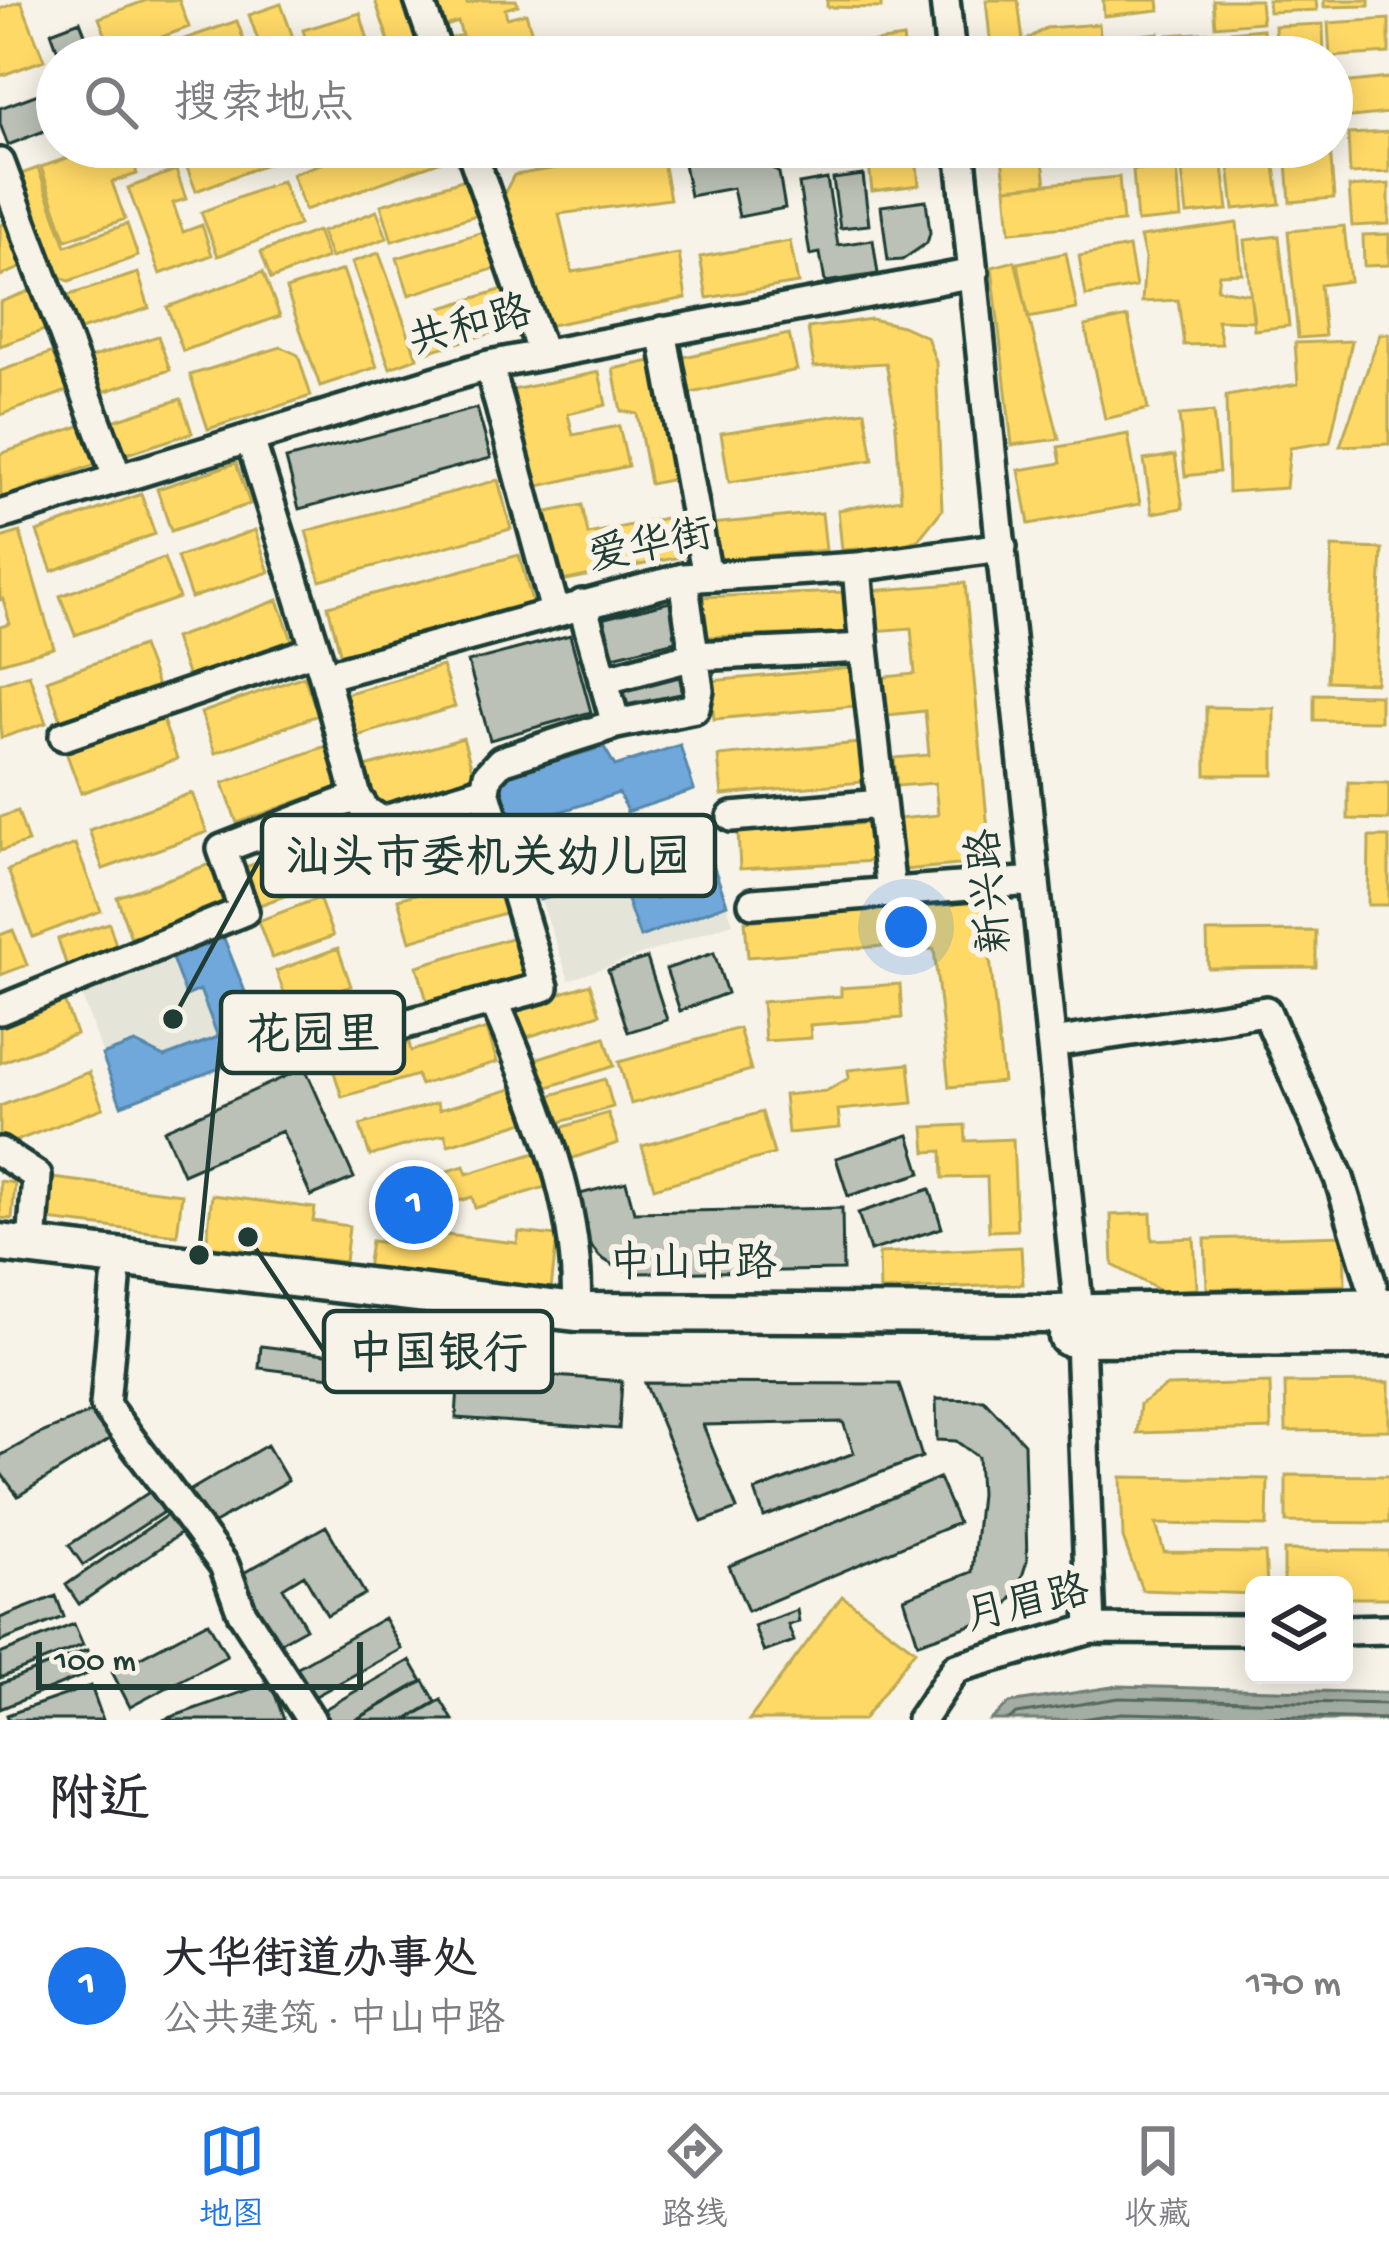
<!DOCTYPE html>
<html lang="zh">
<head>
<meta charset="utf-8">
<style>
	body { margin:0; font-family:"Gochi Hand","LXGW WenKai TC",sans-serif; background:#f7f7f7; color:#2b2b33 }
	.controls { position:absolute; right:36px; bottom:36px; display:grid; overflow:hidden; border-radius:18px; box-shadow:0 6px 30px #0003 }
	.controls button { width:108px; height:108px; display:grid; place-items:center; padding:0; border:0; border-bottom:3px solid #e1e1e2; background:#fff; color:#2b2b33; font:60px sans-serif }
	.scale { position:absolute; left:36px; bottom:30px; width:327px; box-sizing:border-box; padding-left:12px; border:6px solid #1f3d34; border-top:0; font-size:33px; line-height:42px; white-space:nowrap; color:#1f3d34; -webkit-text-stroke:9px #f7f3e8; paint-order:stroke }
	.you { position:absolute; left:906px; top:927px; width:42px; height:42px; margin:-30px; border:9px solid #fff; border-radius:50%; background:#1a73e8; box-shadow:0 0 0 18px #1a73e833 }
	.badge { display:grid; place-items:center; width:78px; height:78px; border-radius:50%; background:#1a73e8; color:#fff; font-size:39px; font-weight:700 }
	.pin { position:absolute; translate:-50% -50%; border:6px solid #fff; box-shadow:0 3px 12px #0006 }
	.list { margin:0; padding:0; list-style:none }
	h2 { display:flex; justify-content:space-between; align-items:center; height:156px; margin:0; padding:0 48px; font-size:51px }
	h2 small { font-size:39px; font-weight:400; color:#7c7c81 }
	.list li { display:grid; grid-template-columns:78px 1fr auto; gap:36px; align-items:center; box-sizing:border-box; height:216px; padding:0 48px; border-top:3px solid #e1e1e2 }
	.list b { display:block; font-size:45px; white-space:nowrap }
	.list p { margin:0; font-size:39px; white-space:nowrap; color:#7c7c81 }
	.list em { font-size:39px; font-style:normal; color:#7c7c81 }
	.icon { flex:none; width:66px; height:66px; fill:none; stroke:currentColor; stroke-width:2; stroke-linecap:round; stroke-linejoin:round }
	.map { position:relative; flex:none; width:1389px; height:1720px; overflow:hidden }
	.search { position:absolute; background:#fff; box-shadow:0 6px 30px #0003; left:36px; right:36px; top:36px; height:132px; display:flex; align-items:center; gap:30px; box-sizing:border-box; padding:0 42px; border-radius:66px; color:#7c7c81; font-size:45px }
	.sheet { height:372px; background:#fff }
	nav { display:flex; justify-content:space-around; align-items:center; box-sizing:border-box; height:168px; border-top:3px solid #e1e1e2; background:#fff; font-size:33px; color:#7c7c81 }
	nav a { display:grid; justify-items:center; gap:6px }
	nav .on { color:#1a73e8 }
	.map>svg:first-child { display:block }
</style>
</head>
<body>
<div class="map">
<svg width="1389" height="1720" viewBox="0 0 1389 1720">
	<rect width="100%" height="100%" fill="#f7f3e8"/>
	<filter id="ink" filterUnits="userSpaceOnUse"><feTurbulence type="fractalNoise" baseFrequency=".00833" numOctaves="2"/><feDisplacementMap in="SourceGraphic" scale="24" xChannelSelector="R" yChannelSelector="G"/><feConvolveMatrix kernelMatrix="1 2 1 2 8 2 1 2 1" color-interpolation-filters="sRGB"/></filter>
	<g filter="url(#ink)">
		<path fill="#e5e4d9" d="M696,819L733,923L569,980L532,876Z
			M223,936L268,1050L121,1105L79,988Z"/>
		<path fill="#a4ada3" stroke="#6f8077" stroke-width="3" d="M1118,1686L1389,1693V1720H991L1010,1703Z"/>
		<path fill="#ffd966" stroke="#bcaa57" stroke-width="3" d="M147,0H179L189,27L113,55L99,18Z
			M375,0H412L425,37L391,48Z
			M433,0H466L467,4L481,0H516L518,5L505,9L507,18L526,13L535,44L494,57L491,45L484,47L487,57H446L441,41L462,35L458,22L437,29Z
			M827,0H881V8L827,7Z
			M986,0H1018L1023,42L1046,28L1099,24L1102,57H992Z
			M1103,0H1158L1159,10L1104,16Z
			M1213,0H1260L1262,22L1215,26Z
			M1268,0H1316L1317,10L1269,12Z
			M1324,0H1369V6L1324,7Z
			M21,1L44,60L0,76V9Z
			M281,4L300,57H264L249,15Z
			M360,13L370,47L335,57H311L303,30Z
			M1389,19V53L1330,57L1328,23Z
			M237,21L250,57H132Z
			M1323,24L1324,57H1276L1275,26Z
			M1263,29L1265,57H1219L1217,33Z
			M1212,32L1214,57H1170L1168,35Z
			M1159,33L1162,57H1118L1116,37Z
			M903,38L906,57H786V55Z
			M1389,78V113L1343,118L1340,83Z
			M1389,132V172L1350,174L1348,134Z
			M100,147H169L133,160L137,174L112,182L125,219L66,240L41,167Z
			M179,147H272L277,160L196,191Z
			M368,147H461L464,153L305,210L292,174Z
			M867,147H915L919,185L872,191Z
			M1001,147H1114V148L1002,159Z
			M1128,147H1172L1173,155L1129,158Z
			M1330,147L1334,198L1290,202L1286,149Z
			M661,151L670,199L559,214L572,272L679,254L686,298L541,327L502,207L506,190L514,175Z
			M1042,154L1046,184L1006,188L1002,159Z
			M1274,159L1280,204L1234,209L1229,165Z
			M1177,166L1181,218L1137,222L1133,170Z
			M1223,166L1228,210L1187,214L1182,170Z
			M38,168L66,246L127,224L138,256L69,281L42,268L10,178Z
			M176,170L186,199L173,203L183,232L202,225L212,255L160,274L128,188Z
			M472,177L483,213L392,241L381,205Z
			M1119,177L1123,222L1010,232L1006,188Z
			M282,181L299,225L218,256L201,212Z
			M1389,184V224L1352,226L1349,187Z
			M377,211L387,238L331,258L321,232Z
			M12,221L29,265L0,276V225Z
			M1237,223L1242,273L1219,274L1217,289L1250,294L1254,321L1217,320L1222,344L1184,345L1178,300L1142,302L1145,258L1140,237Z
			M1344,226L1350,281L1320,285L1325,336L1298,338L1288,231Z
			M489,230L500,267L409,295L397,258Z
			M317,231L327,258L271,279L261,252Z
			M1389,234V265L1364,266L1363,235Z
			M1279,236L1289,326L1254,330L1245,240Z
			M790,241L798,283L707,298L700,257Z
			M1129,247L1136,287L1086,296L1079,256Z
			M379,253L417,358L390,368L352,262Z
			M1066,253L1077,309L1028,318L1018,263Z
			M1015,261L1059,439L1012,445L992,267Z
			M343,270L377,367L320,386L286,289Z
			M263,272L280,316L183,351L167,307Z
			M138,273L149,308L74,332L63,297Z
			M507,288L518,325L427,352L416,316Z
			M35,289L50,328L0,346V302Z
			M1128,317L1148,409L1105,419L1085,326Z
			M871,319L902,326L927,337L936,362L942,510L918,540L897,546L842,550L838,510L901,499L895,413L886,363L814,367L808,328Z
			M789,334L797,370L687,394L680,358Z
			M1380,334H1389V444L1340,446Z
			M158,336L170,370L94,395L83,360Z
			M1352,341L1330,442L1290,448L1286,488L1228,492L1226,396L1298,384L1295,343Z
			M281,347L298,355L311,396L208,429L190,375Z
			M59,350L73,389L0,415V371Z
			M656,360L679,478L650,484L637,414L621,411L613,369Z
			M599,372L606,405L568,414L573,435L619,426L628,466L534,487L513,390Z
			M181,399L192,433L117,457L106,423Z
			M865,411L873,460L729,482L721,433Z
			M1213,412L1219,472L1185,476L1179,415Z
			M85,424L99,463L1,498L0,454Z
			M1128,434L1140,504L1029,524L1019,470L1061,463L1058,447Z
			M1175,455L1183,508L1152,513L1144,460Z
			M236,463L250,504L171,531L157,489Z
			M498,480L511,529L320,581L306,531Z
			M141,494L155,534L52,571L37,532Z
			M582,505L588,534L685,514L694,554L557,582L543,513Z
			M822,513L826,550L714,560L710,524Z
			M255,530L269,572L191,598L177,557Z
			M20,532L54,648L0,663V627L10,624L3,599L0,600V538Z
			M1332,547L1382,549L1376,683L1327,681Z
			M519,555L533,605L341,656L328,606Z
			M164,558L179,598L75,635L60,596Z
			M965,583L991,862L903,870L898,819L938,815L935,783L897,786L894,758L929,755L925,711L879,716L875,678L915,674L911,628L873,631L869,591Z
			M848,592L850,633L699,637L698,597Z
			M278,600L292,640L188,677L174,638Z
			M142,646L157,686L61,720L47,680Z
			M442,666L455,707L357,736L345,694Z
			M852,668L856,706L714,719L710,681Z
			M29,674L46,723L1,738L0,683Z
			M304,676L318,715L215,753L201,713Z
			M1314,694L1380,695V721L1314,720Z
			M1206,707L1274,708V775H1206Z
			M162,718L177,759L81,793L66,752Z
			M463,738L475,780L378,809L366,767Z
			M860,743L863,782L722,795L718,756Z
			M326,746L340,786L237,823L223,783Z
			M1348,782L1389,783V820L1348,819Z
			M192,793L207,832L103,869L89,830Z
			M481,802L493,844L396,873L383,831Z
			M18,811L28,842L0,851V817Z
			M872,823L874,861L740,869L738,832Z
			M1369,837H1389V905H1368Z
			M75,844L101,911L33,937L8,870Z
			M301,847L315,885L254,907L240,869Z
			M213,863L227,904L131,938L117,897Z
			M495,870L508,912L410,941L398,899Z
			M319,898L333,936L272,958L258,921Z
			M984,901L1003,1082L949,1087L934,949L917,951L913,908Z
			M894,908L897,945L748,957L745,921Z
			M109,923L119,954L68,970L58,939Z
			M13,930L27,965L0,975V935Z
			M1316,931V967L1208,968L1207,932Z
			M514,937L527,979L429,1008L417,966Z
			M338,948L351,986L290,1008L276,971Z
			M590,984L600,1014L524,1038L514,1008Z
			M900,984L902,1018L810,1025L811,1038L765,1041L762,1002L841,996V988Z
			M63,998L76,1034L0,1063V1022Z
			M739,1028L751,1070L631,1104L619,1062Z
			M487,1029L497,1062L420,1085L417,1075L342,1097L332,1066L409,1043L411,1051Z
			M605,1037L614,1066L538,1090L529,1061Z
			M909,1064L913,1103L838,1110L840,1128L788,1133L784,1095L826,1091L849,1078L848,1070Z
			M89,1072L103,1108L0,1147V1106Z
			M605,1079L613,1107L553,1124L545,1097Z
			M515,1088L525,1122L448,1145L445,1134L370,1156L360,1125L437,1103L439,1110Z
			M762,1112L774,1154L654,1188L642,1146Z
			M608,1113L618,1143L564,1161L554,1130Z
			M965,1125L966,1141L1013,1139L1017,1230L989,1231L987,1177L943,1178L942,1151L926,1152L924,1127Z
			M542,1151L552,1185L475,1208L472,1197L397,1220L388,1189L464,1166L467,1174Z
			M52,1178L182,1194L177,1235L47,1220Z
			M0,1181L15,1183L12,1219L0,1218Z
			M212,1195L315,1208L313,1221L349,1226L345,1262L206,1246Z
			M1151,1213L1152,1240L1194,1238L1197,1289L1161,1291L1113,1265L1111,1215Z
			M519,1232L557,1236L551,1290L367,1269L371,1241L425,1247L427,1233L517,1243Z
			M1344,1235L1345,1285L1207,1289L1205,1239Z
			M1021,1247L1023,1284L880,1291L879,1253Z
			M1389,1382V1430L1286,1431L1285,1383Z
			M1270,1383L1271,1429L1137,1433L1140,1404L1167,1386Z
			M1286,1475L1389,1476V1523L1286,1522Z
			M1121,1477L1268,1479L1267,1526L1156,1524L1164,1552L1265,1553L1267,1585H1254V1594L1142,1590L1123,1538Z
			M1284,1550L1389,1551V1598H1344V1585H1284Z
			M842,1596L915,1650L863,1720H749Z"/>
		<path fill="#6fa8dc" stroke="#5788aa" stroke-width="3" d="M680,745L694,790L627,812L619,793L537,819L553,865L634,841L656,899L688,887L670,837L699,826L727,904L640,937L619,878L540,900L497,778L604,747L615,766Z
			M223,936L268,1050L121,1105L102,1055L135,1043L164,1057L218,1037L200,990L186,996L170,953Z"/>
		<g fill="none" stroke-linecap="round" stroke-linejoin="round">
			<path stroke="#546a60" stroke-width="3" d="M1009,1720L1017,1714L1119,1698L1389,1704
				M1076,1720L1121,1713L1389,1719"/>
		</g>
		<path fill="#bbc1b6" stroke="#1f3d34" stroke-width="3" d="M80,21L94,57H60L51,32Z
			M57,87V126L8,145L0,124V108Z
			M744,147L779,173L785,208L739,217L733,188L690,196L683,158Z
			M863,175L869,225L840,228L833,179Z
			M827,179L838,245L873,240L878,274L825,282L820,253L810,255L799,184Z
			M926,200L930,233L927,243L902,260L888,261L881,206Z
			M477,408L491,458L299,509L286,459Z
			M670,602L680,640L613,656L601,619Z
			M570,635L591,712L490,740L468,662Z
			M679,675L685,704L626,717L620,686Z
			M714,953L727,993L680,1011L666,969Z
			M647,958L667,1020L628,1032L608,970Z
			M305,1068L354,1178L311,1196L282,1131L183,1174L164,1130Z
			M909,1135L921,1173L848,1196L836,1158Z
			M626,1182L634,1212L842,1208L843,1270L638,1273L616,1267L600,1257L588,1242L576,1195Z
			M930,1189L942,1228L870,1251L858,1213Z
			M261,1346L390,1362L387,1384L259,1368Z
			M459,1369L622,1381L619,1429L456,1418Z
			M645,1383L899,1384L922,1457L764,1517L755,1491L854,1453L843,1422L703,1425L737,1509L702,1522Z
			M936,1399L984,1400L1024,1443L1027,1561L1017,1592L998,1616L918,1643L904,1598L972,1572L980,1494L978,1457L956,1441L937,1440Z
			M94,1411L115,1436L18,1496L0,1472V1456L39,1434Z
			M267,1445L288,1481L209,1526L189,1491Z
			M939,1478L958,1523L748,1611L729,1566Z
			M160,1485L174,1505L83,1565L69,1545Z
			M174,1510L187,1529L79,1604L66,1585Z
			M326,1526L365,1594L327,1615L304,1575L283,1588L306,1628L272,1647L233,1579Z
			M56,1596L64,1617L0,1642V1618Z
			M797,1610L799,1622L788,1625L794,1641L764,1652L754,1626Z
			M384,1618L401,1649L312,1698L296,1668Z
			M208,1622L227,1656L130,1707L112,1672Z
			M74,1624L83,1645L0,1678V1654Z
			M87,1650L95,1671L0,1709V1684Z
			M410,1660L422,1681L355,1720H329L323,1710Z
			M424,1681L436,1702L405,1720H356Z
			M271,1682L284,1720H163Z
			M91,1686L103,1720H9L7,1715Z
			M441,1700L453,1720H406Z"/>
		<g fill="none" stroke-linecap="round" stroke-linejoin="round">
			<defs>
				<path id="minor" d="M419,0L439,57
					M945,0L951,57
					M470,147L542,353
					M960,147L1079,1313L1091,1629
					M0,163L118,479
					M662,331L707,576
					M489,365L555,611
					M0,515L489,365L974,273
					M857,567L864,648L891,892
					M582,604L616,724
					M324,676L683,578L857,567L1002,547
					M603,680L694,656L864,648
					M64,736L315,650
					M357,797L366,811L382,821L485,790L488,775L501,761L616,724L695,708L699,690L683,578
					M732,817L881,804
					M753,903L1035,881
					M494,1000C535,1099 582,1204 576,1312
					M0,1010L244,911L222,849L357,797L324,676L250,439
					M342,1041L544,987L485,790
					M1052,1043L1266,1011L1339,1178L1372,1285
					M0,1152L37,1176L32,1247
					M116,1281L105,1405L224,1565L242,1613L311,1720
					M1344,1630L1389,1629
					M921,1720L956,1668L1091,1629L1254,1630"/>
				<path id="major" d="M0,1243L576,1312L1049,1314L1389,1307
					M1068,1337L1389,1336"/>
			</defs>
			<use href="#minor" stroke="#1f3d34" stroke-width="36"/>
			<use href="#major" stroke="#1f3d34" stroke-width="45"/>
			<use href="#minor" stroke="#f7f3e8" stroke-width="27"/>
			<use href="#major" stroke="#f7f3e8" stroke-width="36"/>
		</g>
	</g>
	<g text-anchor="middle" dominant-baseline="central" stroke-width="12" stroke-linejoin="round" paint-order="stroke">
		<g font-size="42" fill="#1f3d34" stroke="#f7f3e8">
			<text transform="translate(471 330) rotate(-15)">共和路</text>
			<text transform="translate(651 549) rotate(-11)">爱华街</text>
			<text transform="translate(994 891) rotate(-96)">新兴路</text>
			<text x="693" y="1267">中山中路</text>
			<text transform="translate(1028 1607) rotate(-13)">月眉路</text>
		</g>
	</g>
	<path fill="none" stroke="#1f3d34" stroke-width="4.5" d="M173 1019L262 855M199 1255L221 1033M248 1237L324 1351"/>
	<g fill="#1f3d34" stroke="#f7f3e8" stroke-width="4.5">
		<circle cx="173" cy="1019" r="12"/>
		<circle cx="199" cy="1255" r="12"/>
		<circle cx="248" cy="1237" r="12"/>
	</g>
	<g fill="#f7f3e8" stroke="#1f3d34" stroke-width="4.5">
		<rect x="262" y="815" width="453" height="81" rx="12"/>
		<rect x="221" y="992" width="183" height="81" rx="12"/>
		<rect x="324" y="1311" width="228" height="81" rx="12"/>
	</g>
	<g font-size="45" text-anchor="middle" font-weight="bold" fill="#1f3d34">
		<text x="488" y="871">汕头市委机关幼儿园</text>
		<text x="313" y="1048">花园里</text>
		<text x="438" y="1367">中国银行</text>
	</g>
</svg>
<div class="controls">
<button><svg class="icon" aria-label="layers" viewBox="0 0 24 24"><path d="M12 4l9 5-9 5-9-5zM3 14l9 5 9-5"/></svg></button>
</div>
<div class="scale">100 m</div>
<div class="you"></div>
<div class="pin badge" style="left:414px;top:1205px">1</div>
<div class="search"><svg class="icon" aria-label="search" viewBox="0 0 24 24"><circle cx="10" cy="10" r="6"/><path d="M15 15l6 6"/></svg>搜索地点</div>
</div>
<section class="sheet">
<h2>附近<small></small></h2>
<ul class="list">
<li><span class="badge">1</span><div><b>大华街道办事处</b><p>公共建筑 · 中山中路</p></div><em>170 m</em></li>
</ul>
</section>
<nav>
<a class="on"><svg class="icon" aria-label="map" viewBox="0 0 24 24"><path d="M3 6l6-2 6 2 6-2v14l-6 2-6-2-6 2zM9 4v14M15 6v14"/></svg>地图</a>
<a><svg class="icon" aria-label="directions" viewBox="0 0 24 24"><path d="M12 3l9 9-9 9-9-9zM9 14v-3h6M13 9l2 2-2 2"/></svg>路线</a>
<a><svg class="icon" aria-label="saved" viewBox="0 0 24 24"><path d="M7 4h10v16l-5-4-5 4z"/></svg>收藏</a>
</nav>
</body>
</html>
